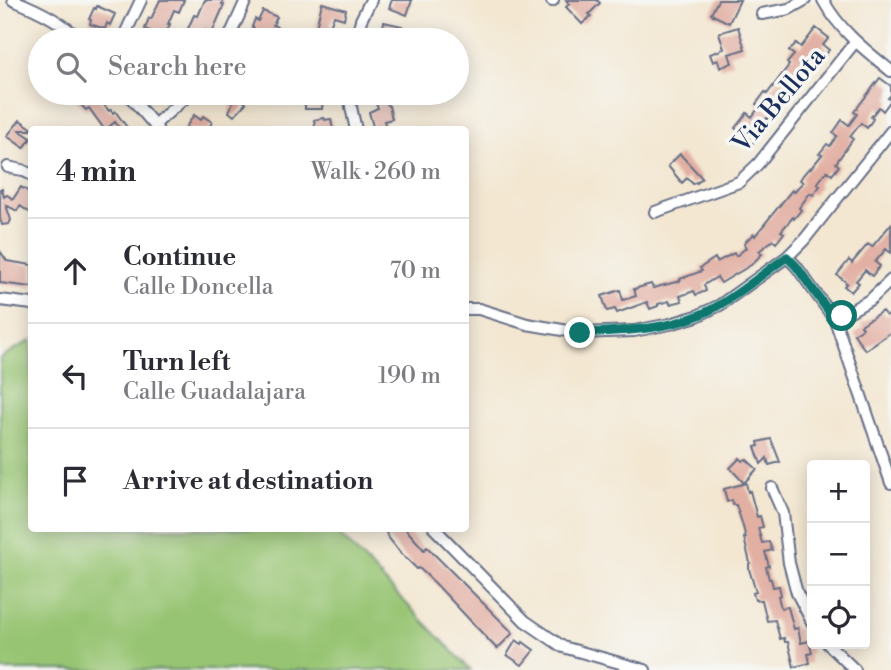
<!DOCTYPE html>
<html lang="en">
<head>
<meta charset="utf-8">
<style>
	body { margin:0; font-family:"Libre Bodoni",serif; background:#f2f2f3; color:#2b2b33 }
	.controls { position:absolute; right:21px; bottom:21px; display:grid; overflow:hidden; border-radius:7px; box-shadow:0 4px 18px #0003 }
	.controls button { width:63px; height:63px; display:grid; place-items:center; padding:0; border:0; border-bottom:2px solid #e1e1e2; background:#fff; color:#2b2b33; font:35px sans-serif }
	.stop { position:absolute; width:21px; height:21px; margin:-16px; border:5px solid #0f766e; border-radius:50%; background:#fff }
	.stop.end { background:#0f766e; border-color:#fff; box-shadow:0 2px 7px #0008 }
	.list { margin:0; padding:0; list-style:none }
	h2 { display:flex; justify-content:space-between; align-items:center; height:91px; margin:0; padding:0 28px; font-size:30px }
	h2 small { font-size:23px; font-weight:400; color:#7c7c81 }
	.list li { display:grid; grid-template-columns:46px 1fr auto; gap:21px; align-items:center; box-sizing:border-box; height:105px; padding:0 28px; border-top:2px solid #e1e1e2 }
	.list b { display:block; font-size:26px; white-space:nowrap }
	.list p { margin:0; font-size:23px; white-space:nowrap; color:#7c7c81 }
	.list em { font-size:23px; font-style:normal; color:#7c7c81 }
	.icon { flex:none; width:38px; height:38px; fill:none; stroke:currentColor; stroke-width:2; stroke-linecap:round; stroke-linejoin:round }
	.map { position:relative; flex:none; width:891px; height:670px; overflow:hidden }
	.search { position:absolute; background:#fff; box-shadow:0 4px 18px #0003; left:28px; top:28px; width:441px; height:77px; display:flex; align-items:center; gap:18px; box-sizing:border-box; padding:0 24px; border-radius:38px; color:#7c7c81; font-size:26px }
	.panel { position:absolute; background:#fff; box-shadow:0 4px 18px #0003; left:28px; top:126px; width:441px; height:406px; border-radius:7px }
	.map>svg:first-child { display:block }
</style>
</head>
<body>
<div class="map">
<svg width="891" height="670" viewBox="0 0 891 670">
	<rect width="100%" height="100%" fill="#f6f6f2"/>
	<filter id="ink" filterUnits="userSpaceOnUse"><feTurbulence type="fractalNoise" baseFrequency=".0143" numOctaves="2"/><feDisplacementMap in="SourceGraphic" scale="14" xChannelSelector="R" yChannelSelector="G"/><feConvolveMatrix kernelMatrix="1 2 1 2 8 2 1 2 1" color-interpolation-filters="sRGB"/></filter>
	<filter id="wash" filterUnits="userSpaceOnUse"><feTurbulence type="fractalNoise" baseFrequency=".00686" numOctaves="4" result="noise"/><feDisplacementMap in="SourceGraphic" scale="28" xChannelSelector="R" yChannelSelector="G"/><feGaussianBlur stdDeviation="1.57" result="paint"/><feColorMatrix in="noise" values="0 0 0 0 0 0 0 0 0 0 0 0 0 0 0 0 0 1.4 0 .05"/><feComposite in="paint" operator="in"/></filter>
	<g filter="url(#wash)">
		<rect width="100%" height="100%" fill="#f3e7d2"/>
		<path fill="#97c472" stroke="#597a68" stroke-width="2" d="M31,340L32,528L334,529L471,670H0V358Z"/>
		<g id="blocks">
			<path fill="#e2afa3" d="M160,0H184L179,12L174,10L168,24H170L169,27L163,37L145,29L149,18L151,19Z
				M205,0H224L222,4L224,5L212,33L205,30L202,36H199L187,31L194,15L198,16Z
				M392,0H412L407,15L389,8Z
				M566,0H597L600,3L589,14L591,16L582,24L566,7L569,4Z
				M718,0H740L729,23L711,14Z
				M322,3L346,10L344,19L334,16L331,23L328,40H312L313,31L315,32Z
				M97,6L115,14L110,25L107,23L105,29L90,24L91,20L89,19L94,8L96,9Z
				M263,11L277,17L273,25L277,27L271,40H249L254,28L252,27L255,19L258,21Z
				M384,22L402,26L399,40H374L377,29L382,30Z
				M738,27L745,49L729,54L732,63L720,68L718,60L713,62L710,54L724,49L719,33Z
				M816,28L829,38L823,45L829,50L822,60L817,56L809,66L812,69L803,80L800,77L792,88L795,91L788,100L783,96L773,109L776,111L769,119L767,118L755,133L758,136L751,145L743,139L744,137L735,128L747,113L752,117L759,107L756,104L765,92L767,94L789,65L787,63L794,55L789,51L796,43L801,47Z
				M417,30L424,31L433,40H409Z
				M880,78L891,86V95L888,98L891,100L883,111L879,107L871,117L873,119L867,128L861,123L850,137L853,139L836,163L839,166L832,175L827,171L817,184L820,186L813,195L810,193L799,208L801,210L794,219L793,217L781,231L784,233L776,243L773,240L759,251L762,254L751,265L721,283L717,277L704,285L706,291L696,295L694,291L680,296L682,301L670,304L669,301L658,304V306L650,309L647,302L617,313L615,309L607,311L602,296L620,290L623,300L636,296L634,289L651,284L653,288L680,281V279L702,271L700,268L715,258L717,262L734,253L736,256L746,248L744,244L747,240L754,234L755,236L792,190L794,192L803,182L800,180L803,175L809,168L810,169L822,155L819,154L827,144L830,146L837,136L833,133L842,120L849,125L857,114L854,112L857,108Z
				M69,93H99L102,96L99,99L109,111L111,110L113,113L115,111L129,130H121L115,122L105,130L89,108L86,110Z
				M305,93H332V100L323,99L322,109H305Z
				M236,94L246,103L234,116L229,112Z
				M386,101L388,106H389L392,119L384,121L387,130H374L369,112L378,108L376,104Z
				M194,115L201,120L203,116L212,122L208,130H184Z
				M324,118L325,120L331,119L333,130H316L314,120Z
				M20,120L34,130H19L31,138L24,148L7,136Z
				M680,154L702,178L697,183L696,182L693,184L687,178L682,183L668,166Z
				M21,187L32,194V214L20,206L17,211L6,205L11,220L9,224L2,225L0,218V189H2L4,197L7,195L13,199Z
				M891,224V253L886,249L875,262L880,266L872,276L865,270L856,281L859,283L851,292L844,286L847,283L837,275L849,260L852,263L868,244L872,247Z
				M0,251L7,261L32,265V287L0,283Z
				M882,311L886,316L891,313V332L865,350L854,334L863,328L861,325Z
				M771,439L780,462L769,465L767,458L761,464L755,447L759,446L758,442Z
				M740,458L743,461L746,459L757,469L744,483L730,468Z
				M746,483L748,492L750,491L757,517L760,516L763,527L758,528L762,543L769,542L772,550L765,552L769,566L766,567L769,579H771L773,587L779,586L781,595L778,596L781,608L788,607L794,629L798,628L801,643L809,641L812,653L808,654L810,663L794,667L788,642H785L784,638L780,639L775,620L767,621L762,600H755L753,593L756,592L749,569V564L750,563L744,538H746L742,523L736,505H733L732,500L727,502L724,489Z
				M384,528H405L424,550L427,547L513,633L497,649L435,583L419,568L417,569L400,552L388,537Z
				M516,640L522,644L523,642L534,650L522,665L507,655Z"/>
		</g>
	</g>
	<g filter="url(#ink)">
		<use href="#blocks" fill-opacity="0" stroke="#676f87" stroke-width="2"/>
		<g fill="none" stroke-linecap="round" stroke-linejoin="round">
			<defs>
				<path id="minor" d="M13,0C36,9 63,22 80,40
					M823,0C840,31 864,49 891,71
					M552,1L553,0
					M762,14L789,9L805,0
					M120,40L124,36L141,0
					M228,40L246,0
					M356,40L361,20L371,0
					M127,93L157,128
					M350,93L351,107L356,130
					M154,125L191,93
					M8,167L22,170L32,175
					M655,212L739,182L758,164L855,42
					M787,257L796,266L835,320L891,483
					M0,300L32,304
					M466,309H479L527,324L580,333L634,331L670,324L697,316L720,305L787,257L804,240L891,131
					M835,320L871,299L891,280
					M772,488L783,513L789,563L797,593L812,622
					M434,528L525,621L563,647L645,670
					M828,644L855,670"/>
			</defs>
			<use href="#minor" stroke="#676f87" stroke-width="14"/>
			<use href="#minor" stroke="#fff" stroke-width="10"/>
		</g>
	</g>
	<g fill="none" stroke-linecap="round" stroke-linejoin="round" filter="url(#ink)">
		<path stroke="#0f766e" stroke-width="9" d="M580,333C626,331 680,330 721,304C744,290 765,272 787,257L796,266L835,320L842,316"/>
	</g>
	<g text-anchor="middle" dominant-baseline="central" stroke-width="7" stroke-linejoin="round" paint-order="stroke">
		<g font-size="26" fill="#1b2f5e" stroke="#f6f6f2">
			<text transform="translate(779 100) rotate(-50)">Via Bellota</text>
		</g>
	</g>
</svg>
<div class="controls">
<button>+</button>
<button>−</button>
<button><svg class="icon" aria-label="locate" viewBox="0 0 24 24"><circle cx="12" cy="12" r="6"/><path d="M12 2v4M12 18v4M2 12h4M18 12h4"/></svg></button>
</div>
<div class="stop" style="left:842px;top:316px"></div>
<div class="stop end" style="left:580px;top:333px"></div>
<div class="search"><svg class="icon" aria-label="search" viewBox="0 0 24 24"><circle cx="10" cy="10" r="6"/><path d="M15 15l6 6"/></svg>Search here</div>
<section class="panel">
<h2>4 min<small>Walk · 260 m</small></h2>
<ul class="list">
<li><svg class="icon" aria-label="ahead" viewBox="0 0 24 24"><path d="M12 20V5M6 11l6-6 6 6"/></svg><div><b>Continue</b><p>Calle Doncella</p></div><em>70 m</em></li>
<li><svg class="icon" aria-label="left" viewBox="0 0 24 24"><path d="M17 20v-9H6M10 6l-5 5 5 5"/></svg><div><b>Turn left</b><p>Calle Guadalajara</p></div><em>190 m</em></li>
<li><svg class="icon" aria-label="arrive" viewBox="0 0 24 24"><path d="M6 21V4h12l-3 4 3 4H6"/></svg><div><b>Arrive at destination</b></div></li>
</ul>
</section>
</div>
</body>
</html>
